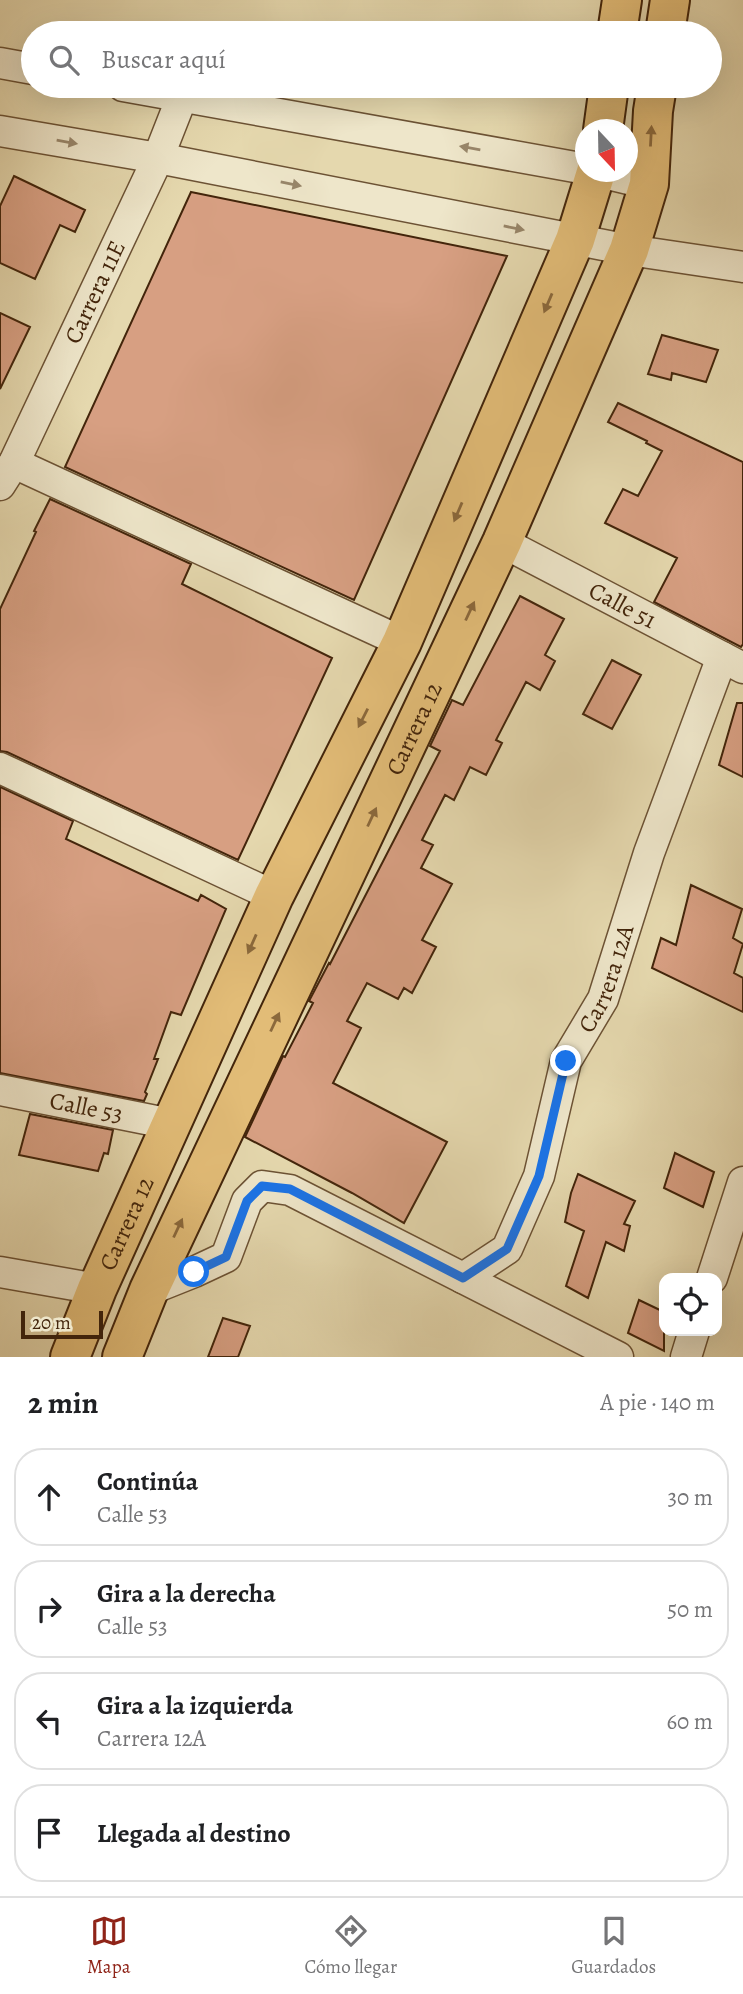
<!DOCTYPE html>
<html lang="es">
<head>
<meta charset="utf-8">
<style>
	body { margin:0; font-family:Alegreya,serif; background:#f2f2f2; color:#202124 }
	.controls { position:absolute; right:21px; bottom:21px; display:grid; overflow:hidden; border-radius:14px; box-shadow:0 7px 28px #0002 }
	.controls button { width:63px; height:63px; display:grid; place-items:center; padding:0; border:0; border-bottom:2px solid #e0e0e0; background:#fff; color:#202124; font:35px sans-serif }
	.compass { position:absolute; left:575px; top:119px; width:63px; height:63px; border-radius:50%; background:#fff; box-shadow:0 7px 28px #0002; rotate:158deg }
	.scale { position:absolute; left:21px; bottom:18px; width:82px; box-sizing:border-box; padding-left:7px; border:4px solid #43250b; border-top:0; font-size:19px; line-height:24px; white-space:nowrap; color:#43250b; -webkit-text-stroke:5px #eee6ca; paint-order:stroke }
	.stop { position:absolute; width:21px; height:21px; margin:-16px; border:5px solid #1a73e8; border-radius:50%; background:#fff }
	.stop.end { background:#1a73e8; border-color:#fff; box-shadow:0 2px 7px #0008 }
	.list { margin:0; padding:0; list-style:none }
	h2 { display:flex; justify-content:space-between; align-items:center; height:91px; margin:0; padding:0 28px; font-size:30px }
	h2 small { font-size:23px; font-weight:400; color:#757577 }
	.list li { display:grid; grid-template-columns:46px 1fr auto; gap:21px; align-items:center; box-sizing:border-box; height:98px; margin:0 14px 14px; padding:0 14px; border:2px solid #e0e0e0; border-radius:28px }
	.list b { display:block; font-size:26px; white-space:nowrap }
	.list p { margin:0; font-size:23px; white-space:nowrap; color:#757577 }
	.list em { font-size:23px; font-style:normal; color:#757577 }
	.icon { flex:none; width:38px; height:38px; fill:none; stroke:currentColor; stroke-width:2; stroke-linecap:round; stroke-linejoin:round }
	.map { position:relative; flex:none; width:743px; height:1357px; overflow:hidden }
	.search { position:absolute; background:#fff; box-shadow:0 7px 28px #0002; left:21px; right:21px; top:21px; height:77px; display:flex; align-items:center; gap:18px; box-sizing:border-box; padding:0 24px; border-radius:38px; color:#757577; font-size:26px }
	.sheet { height:539px; background:#fff }
	nav { display:flex; justify-content:space-around; align-items:center; box-sizing:border-box; height:98px; border-top:2px solid #e0e0e0; background:#fff; font-size:19px; color:#757577 }
	nav a { display:grid; justify-items:center; gap:4px }
	nav .on { color:#8f2418 }
	.map>svg:first-child { display:block }
</style>
</head>
<body>
<div class="map">
<svg width="743" height="1357" viewBox="0 0 743 1357">
	<rect width="100%" height="100%" fill="#e5d8ae"/>
	<filter id="stains"><feTurbulence type="fractalNoise" baseFrequency=".00286" numOctaves="4"/><feColorMatrix values="0 0 0 0 .2 0 0 0 0 .09 0 0 0 0 .02 0 0 0 .5 -.17"/></filter>
	<radialGradient id="worn" r=".72"><stop offset=".6" stop-color="#630" stop-opacity="0"/><stop offset="1" stop-color="#630" stop-opacity=".3"/></radialGradient>
	<path fill="#d79f82" stroke="#43250b" stroke-width="2" d="M14,176L85,210L75,232L60,225L35,279L0,263V206Z
		M191,192L507,256L354,600L65,467Z
		M0,313L30,327L0,389Z
		M662,335L718,350L706,382L672,373L671,380L648,374Z
		M618,403L743,462V644L741,647L654,602L677,558L605,523L623,489L638,496L662,451L646,443L647,441L608,422Z
		M50,499L191,564L182,584L332,658L238,860L7,752L0,751V609L36,532L34,531Z
		M520,596L564,619L545,655L555,661L540,690L526,682L496,740L502,743L486,775L470,767L454,800L445,795L422,840L433,845L421,868L452,884L422,940L436,947L412,993L404,988L398,999L367,983L347,1021L361,1028L333,1083L447,1142L404,1223L352,1193L245,1137L283,1056L285,1057L313,1003L309,1001L329,963L330,964L440,751L430,746L452,700L463,705Z
		M612,660L641,675L612,729L583,714Z
		M737,703H743V777L719,765Z
		M0,787L73,821L66,839L198,901L201,895L226,909L181,1015L171,1012L154,1059H158L145,1092L147,1094L144,1101L0,1073Z
		M691,885L742,909L733,938L743,944L734,973L743,978V1012L652,968L661,938L676,945Z
		M30,1114L113,1130L108,1154L104,1153L98,1171L19,1155Z
		M675,1153L714,1172L703,1207L664,1188Z
		M578,1174L635,1201L624,1224L630,1226L624,1251L606,1242L588,1298L566,1286L584,1231L565,1222L571,1193Z
		M639,1300L664,1312V1351L628,1333Z
		M223,1318L250,1326L238,1357H208Z"/>
	<g fill="none" stroke-linecap="round" stroke-linejoin="round">
		<defs>
			<g id="street">
				<path d="M0,63L33,69"/>
				<path d="M123,86L586,169"/>
				<path d="M0,131L158,158L629,250L743,267"/>
				<path d="M599,172L649,184"/>
				<path d="M14,463L402,642"/>
				<path id="s1" d="M0,485L14,463L158,158L182,97"/>
				<path id="s2" d="M502,542L743,668"/>
				<path d="M0,768L274,896"/>
				<path id="s3" d="M0,1090L171,1124"/>
				<path d="M0,1272L97,1289"/>
				<path id="s4" d="M463,1278L507,1249L539,1176L566,1061L603,999L649,853L722,657"/>
				<path d="M712,1278L743,1182"/>
				<path d="M149,1290L194,1272L226,1257L247,1201L262,1186L290,1190L618,1357"/>
				<path d="M686,1357L694,1331"/>
			</g>
			<g id="primary">
				<path d="M617,33L622,0"/>
				<path d="M665,33L670,0"/>
				<path d="M603,130L609,86"/>
				<path id="s5" d="M70,1357L97,1289L274,896L402,642L575,240L596,172"/>
				<path id="s6" d="M122,1357L149,1290L502,542L629,250L649,184L653,111L657,86"/>
			</g>
		</defs>
		<use href="#street" stroke="#6c5234" stroke-width="33"/>
		<use href="#primary" stroke="#43250b" stroke-width="42"/>
		<use href="#street" stroke="#eee6ca" stroke-width="30"/>
		<use href="#primary" stroke="#e2bc77" stroke-width="38"/>
	</g>
	<defs><path id="oneway-solid" d="M-6-.8H1V-3.2L6.5 0L1 3.2V.8H-6Z" transform="scale(1.75)"/></defs>
	<g fill="#8b693c">
		<use href="#oneway-solid" transform="translate(651 136) rotate(-87)"/>
		<use href="#oneway-solid" transform="translate(548 303) rotate(113)"/>
		<use href="#oneway-solid" transform="translate(458 512) rotate(113)"/>
		<use href="#oneway-solid" transform="translate(470 611) rotate(-65)"/>
		<use href="#oneway-solid" transform="translate(363 718) rotate(117)"/>
		<use href="#oneway-solid" transform="translate(372 817) rotate(-65)"/>
		<use href="#oneway-solid" transform="translate(252 944) rotate(114)"/>
		<use href="#oneway-solid" transform="translate(275 1022) rotate(-65)"/>
		<use href="#oneway-solid" transform="translate(178 1228) rotate(-65)"/>
	</g>
	<g fill="#98866a">
		<use href="#oneway-solid" transform="translate(67 142) rotate(10)"/>
		<use href="#oneway-solid" transform="translate(470 148) rotate(-170)"/>
		<use href="#oneway-solid" transform="translate(291 184) rotate(11)"/>
		<use href="#oneway-solid" transform="translate(514 228) rotate(11)"/>
	</g>
	<g fill="none" stroke-linecap="round" stroke-linejoin="round">
		<path stroke="#1a73e8" stroke-width="9" d="M194,1272L226,1257L247,1201L262,1186L290,1189L463,1278L507,1249L539,1176L566,1061"/>
	</g>
	<g text-anchor="middle" dominant-baseline="central" stroke-width="7" stroke-linejoin="round" paint-order="stroke">
		<g font-size="24" fill="#43250b" stroke="#eee6ca">
			<text stroke="none"><textPath href="#s1" startOffset="215">Carrera 11E</textPath></text>
			<text stroke="none"><textPath href="#s2" startOffset="136">Calle 51</textPath></text>
			<text stroke="none"><textPath href="#s6" startOffset="693">Carrera 12</textPath></text>
			<text stroke="none"><textPath href="#s4" startOffset="343">Carrera 12A</textPath></text>
			<text stroke="none"><textPath href="#s3" startOffset="88">Calle 53</textPath></text>
			<text stroke="none"><textPath href="#s5" startOffset="145">Carrera 12</textPath></text>
		</g>
	</g>
	<rect width="100%" height="100%" filter="url(#stains)"/>
	<rect width="100%" height="100%" fill="url(#worn)"/>
</svg>
<div class="controls">
<button><svg class="icon" aria-label="locate" viewBox="0 0 24 24"><circle cx="12" cy="12" r="6"/><path d="M12 2v4M12 18v4M2 12h4M18 12h4"/></svg></button>
</div>
<svg class="compass" viewBox="-18 -18 36 36"><path d="M0-13l5 13h-10z" fill="#e53935"/><path d="M0 13l5-13h-10z" fill="#757577"/></svg>
<div class="scale">20 m</div>
<div class="stop" style="left:194px;top:1272px"></div>
<div class="stop end" style="left:566px;top:1061px"></div>
<div class="search"><svg class="icon" aria-label="search" viewBox="0 0 24 24"><circle cx="10" cy="10" r="6"/><path d="M15 15l6 6"/></svg>Buscar aquí</div>
</div>
<section class="sheet">
<h2>2 min<small>A pie · 140 m</small></h2>
<ul class="list">
<li><svg class="icon" aria-label="ahead" viewBox="0 0 24 24"><path d="M12 20V5M6 11l6-6 6 6"/></svg><div><b>Continúa</b><p>Calle 53</p></div><em>30 m</em></li>
<li><svg class="icon" aria-label="right" viewBox="0 0 24 24"><path d="M7 20v-9h11M14 6l5 5-5 5"/></svg><div><b>Gira a la derecha</b><p>Calle 53</p></div><em>50 m</em></li>
<li><svg class="icon" aria-label="left" viewBox="0 0 24 24"><path d="M17 20v-9H6M10 6l-5 5 5 5"/></svg><div><b>Gira a la izquierda</b><p>Carrera 12A</p></div><em>60 m</em></li>
<li><svg class="icon" aria-label="arrive" viewBox="0 0 24 24"><path d="M6 21V4h12l-3 4 3 4H6"/></svg><div><b>Llegada al destino</b></div></li>
</ul>
</section>
<nav>
<a class="on"><svg class="icon" aria-label="map" viewBox="0 0 24 24"><path d="M3 6l6-2 6 2 6-2v14l-6 2-6-2-6 2zM9 4v14M15 6v14"/></svg>Mapa</a>
<a><svg class="icon" aria-label="directions" viewBox="0 0 24 24"><path d="M12 3l9 9-9 9-9-9zM9 14v-3h6M13 9l2 2-2 2"/></svg>Cómo llegar</a>
<a><svg class="icon" aria-label="saved" viewBox="0 0 24 24"><path d="M7 4h10v16l-5-4-5 4z"/></svg>Guardados</a>
</nav>
</body>
</html>
